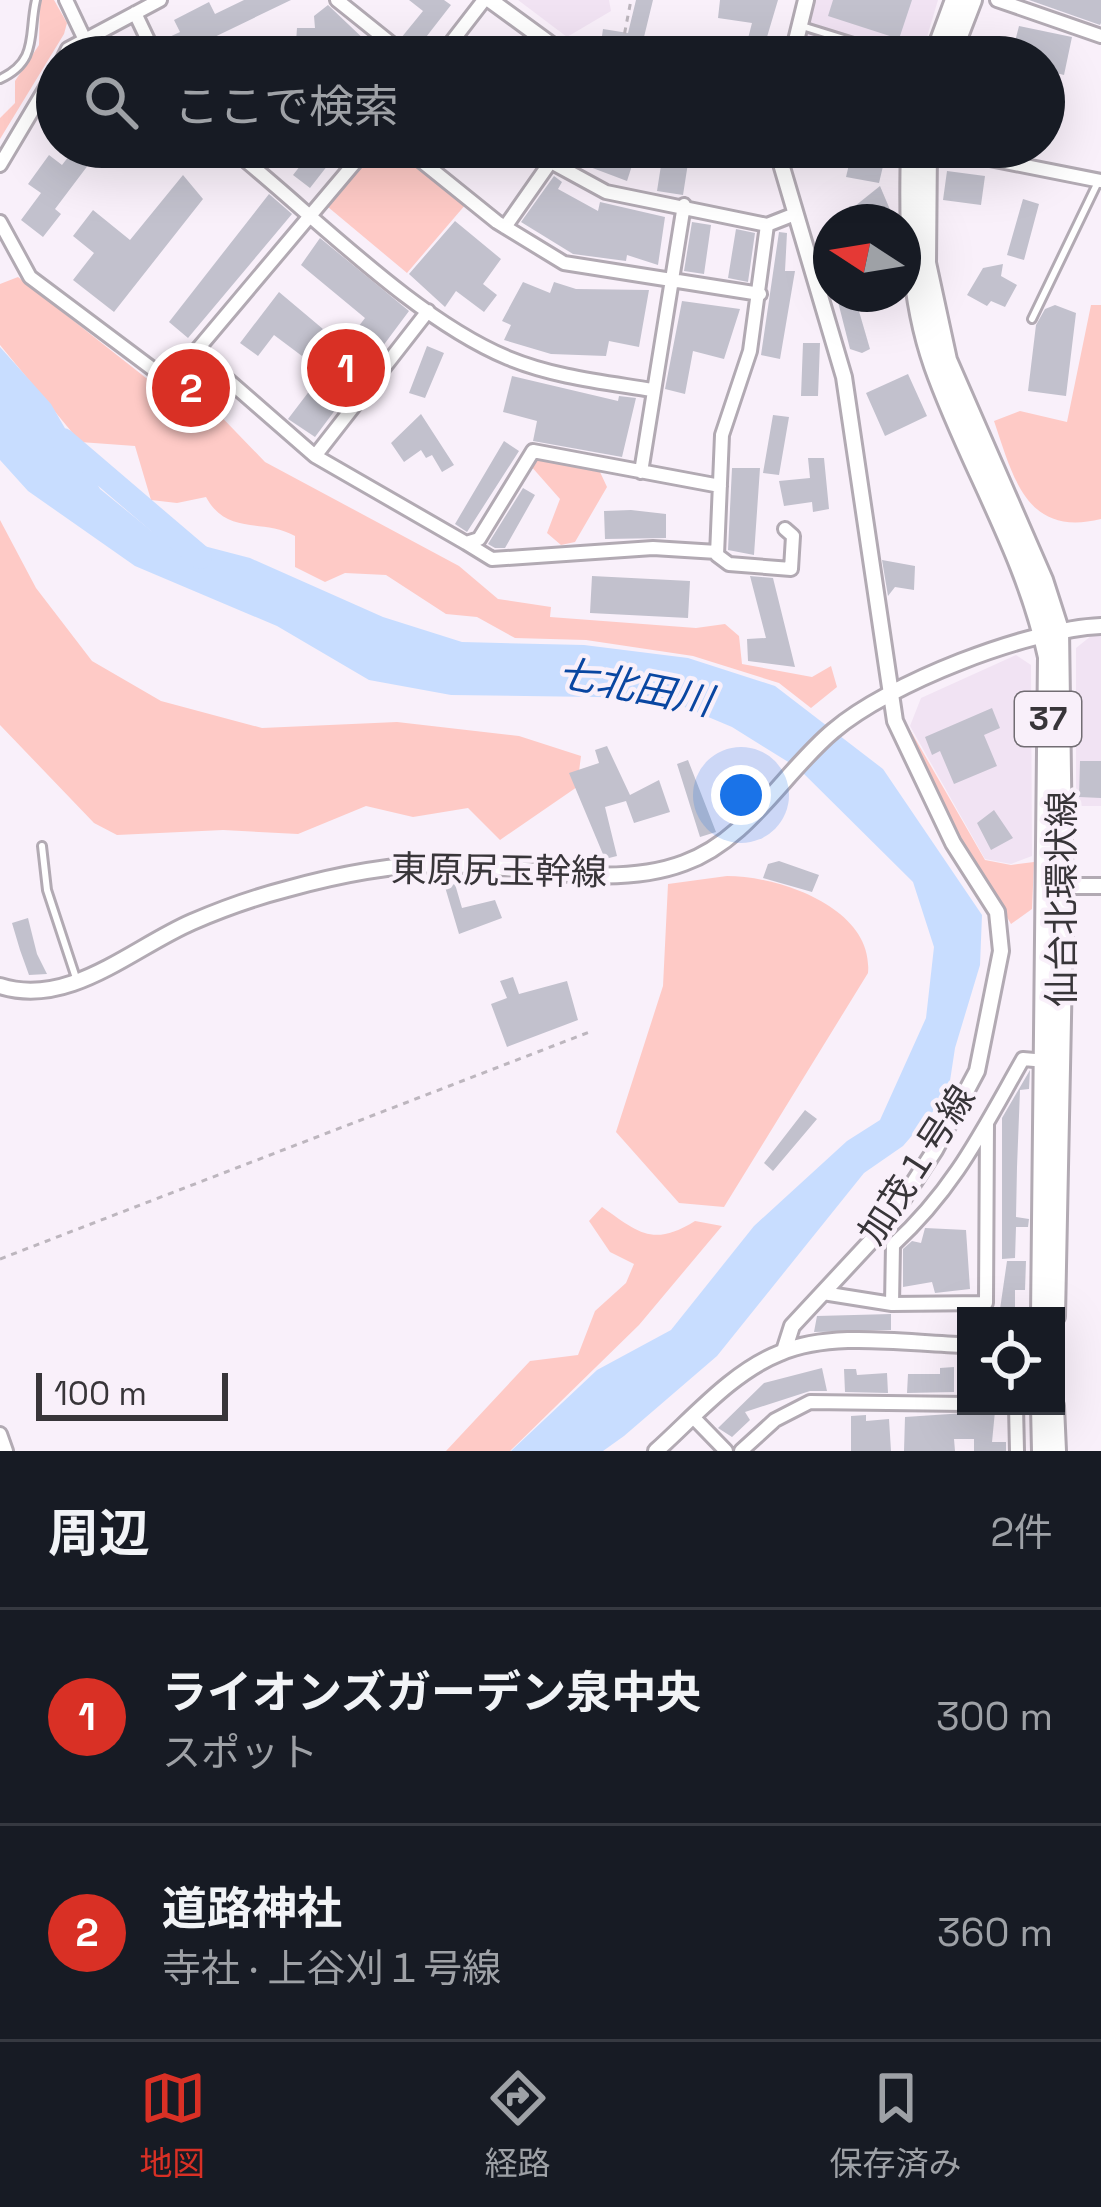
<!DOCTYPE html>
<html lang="ja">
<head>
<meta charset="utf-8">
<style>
	body { margin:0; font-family:"Space Grotesk","Noto Sans JP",sans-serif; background:#242831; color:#f1f3f6 }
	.controls { position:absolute; right:36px; bottom:36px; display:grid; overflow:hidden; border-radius:0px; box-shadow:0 12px 48px #0002 }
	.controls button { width:108px; height:108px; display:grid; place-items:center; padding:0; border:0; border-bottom:3px solid #363941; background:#171b24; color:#f1f3f6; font:60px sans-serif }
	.compass { position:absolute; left:813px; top:204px; width:108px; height:108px; border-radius:50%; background:#171b24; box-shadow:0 12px 48px #0002; rotate:282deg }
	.scale { position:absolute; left:36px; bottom:30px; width:192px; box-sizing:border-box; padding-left:12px; border:6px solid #383539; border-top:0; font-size:33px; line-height:42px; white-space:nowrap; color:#383539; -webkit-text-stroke:9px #f9f0fa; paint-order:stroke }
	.you { position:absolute; left:741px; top:795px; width:42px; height:42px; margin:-30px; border:9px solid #fff; border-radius:50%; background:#1a73e8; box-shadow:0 0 0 18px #1a73e833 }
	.badge { display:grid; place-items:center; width:78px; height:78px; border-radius:50%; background:#d93025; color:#fff; font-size:39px; font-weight:700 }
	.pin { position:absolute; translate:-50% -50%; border:6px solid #fff; box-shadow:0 3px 12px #0006 }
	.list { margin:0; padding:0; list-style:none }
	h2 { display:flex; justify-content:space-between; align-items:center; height:156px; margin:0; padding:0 48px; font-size:51px }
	h2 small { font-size:39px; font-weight:400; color:#9ea1a6 }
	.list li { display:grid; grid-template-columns:78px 1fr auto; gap:36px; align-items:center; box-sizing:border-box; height:216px; padding:0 48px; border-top:3px solid #363941 }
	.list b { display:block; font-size:45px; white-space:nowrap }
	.list p { margin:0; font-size:39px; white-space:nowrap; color:#9ea1a6 }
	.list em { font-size:39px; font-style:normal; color:#9ea1a6 }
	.icon { flex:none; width:66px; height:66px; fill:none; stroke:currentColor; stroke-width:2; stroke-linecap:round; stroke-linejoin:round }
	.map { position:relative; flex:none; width:1101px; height:1451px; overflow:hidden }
	.search { position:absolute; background:#171b24; box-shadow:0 12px 48px #0002; left:36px; right:36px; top:36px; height:132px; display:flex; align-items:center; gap:30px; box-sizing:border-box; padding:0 42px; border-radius:66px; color:#9ea1a6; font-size:45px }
	.sheet { height:588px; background:#171b24 }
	nav { display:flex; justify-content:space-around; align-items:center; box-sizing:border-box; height:168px; border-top:3px solid #363941; background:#171b24; font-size:33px; color:#9ea1a6 }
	nav a { display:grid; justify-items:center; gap:6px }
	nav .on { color:#d93025 }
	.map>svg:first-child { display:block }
</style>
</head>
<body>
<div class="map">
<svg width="1101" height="1451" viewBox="0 0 1101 1451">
	<rect width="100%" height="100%" fill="#f9f0fa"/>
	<path fill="#f1e3f3" d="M518,0H609L611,11L567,37Z
		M810,0H938L921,57H795Z
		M1096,632L1101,633V806H1076V648Z
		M1016,655L1031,665L1032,856L1011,864L985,859L910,726L921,698Z"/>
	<path fill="#fecac6" d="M40,0H54L67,23L64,34L0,139V118L15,103V81L39,45Z
		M375,147H399L466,204L407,273L328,207Z
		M18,277L160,389C179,391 188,403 209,404L265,462L459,566L498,599L551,607L550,617L696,628L725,624L739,636L742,664L812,677L831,666L837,687L811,708L779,683L693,656L586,640L515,638L477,617L446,614L386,575L345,573L325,582L295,567V536C263,518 227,536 206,497L177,503L151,500L135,446L80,442L0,345V284Z
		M1091,305H1101V519C1027,537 1014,480 994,421L1020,411L1067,422Z
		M536,459L600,472L607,487L575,542L561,545L547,533L560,499L530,465Z
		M0,520L36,588L92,661L161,701L262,728L397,722L519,736L581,756L577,787L500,840L468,808L413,817L366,806L298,834L223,830L117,835L94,823L0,725Z
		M909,728L985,860L1011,865L1034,862L1032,909L1011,924C977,863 917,801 909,728Z
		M727,876C779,876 874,908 868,973L724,1207L679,1203L616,1132L663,986L668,884Z
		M602,1207C639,1233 653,1247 695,1221L722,1226L639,1325L510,1451H446L530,1361L578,1355L595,1311L626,1283L634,1264L610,1252L589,1221Z"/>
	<path fill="#c8ddff" d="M0,347L51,404L100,489L154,533L250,558L383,617L462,642L584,645L688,658L775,686L883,769L982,915L980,965L955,1048L948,1094L903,1146L864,1173L717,1356L624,1436L603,1451H511L597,1370L671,1330L754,1226L847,1141L880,1120L926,1018L934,947L913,882L798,768L732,727L663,698L451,695L369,680L277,626L135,566L28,491L0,460Z"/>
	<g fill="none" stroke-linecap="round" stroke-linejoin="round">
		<path stroke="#c8ddff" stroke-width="24" d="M63,440L200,557"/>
	</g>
	<path fill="#c2c1cd" d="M244,0H291L173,57L165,39L180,32L174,20L209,2L215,14Z
		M409,0H444L451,5L416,50L401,38L423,11Z
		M636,0H653L644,37L664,43L662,57H599L603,29L628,33Z
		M720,0H778L761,57L744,54L752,23L718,18Z
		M833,0H912L899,39L828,16Z
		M1029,0H1101V23L1100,25Z
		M328,5L369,44L355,42L354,57L321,45L320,57H295L297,28H315L314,16Z
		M1019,26L1072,37L1064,75L1044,70V57H1011Z
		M76,147L95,156L55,209L61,214L43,237L21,220L41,193L28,184L49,155L62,165Z
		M315,147H342L310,188L293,175Z
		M571,147H638L627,181L566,158Z
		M851,156L884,162L879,183L846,177Z
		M662,159L688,163L683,195L657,191Z
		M947,171L985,176L981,205L943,200Z
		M183,175L203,199L114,312L73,280L94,253L73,236L93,210L130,240Z
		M554,176L562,182L558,189L598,211L600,202L665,217L658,265L627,255L626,261L573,254L521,222Z
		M880,186L891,212L879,222H835Z
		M269,194L292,214L188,338L169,322Z
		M1023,199L1039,204L1024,260L1007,255Z
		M455,221L501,259L483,284L497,295L484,312L456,291L445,307L409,274Z
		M692,222L711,225L704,274L684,271Z
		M736,229L755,233L748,282L728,278Z
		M779,232L787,233L785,271H795L780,359L761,355Z
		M320,238L409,311L315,437L288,419L365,318L301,265Z
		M1003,264L1001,276L1017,285L1005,307L991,301L987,306L967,295L983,268Z
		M523,282L550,293L554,282L576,289L649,290L639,347L609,341L606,356L551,354L504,340L511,325L502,321Z
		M279,292L323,329L302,356L274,335L258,356L240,343Z
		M836,294H854L870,349L862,353L850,349Z
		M682,301L740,309L724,359L693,351L685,394L665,389Z
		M1055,305L1076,313L1066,396L1028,391L1036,325L1045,309Z
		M803,343H820L818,396H801Z
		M427,346L444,353L425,398L409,393Z
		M908,374L927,416L885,436L866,393Z
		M512,376L618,401L619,396L636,398L622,457L533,441L537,421L503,412Z
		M421,414L454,465L442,472L432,455L426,458L421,450L404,462L391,443Z
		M773,415L789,417L779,475L763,473Z
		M504,441L519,451L467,532L455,524Z
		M808,458H824L829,509L813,512L812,502L784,506L779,481L810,478Z
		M732,468H760L754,555L728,550Z
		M523,488L535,495L505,548H495L488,544Z
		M631,510L666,514V538L605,539L604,511Z
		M882,560L915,566L914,590L895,587L888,596Z
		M592,576L690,581L688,618L590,613Z
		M750,576L773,578L795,667L748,661L747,639L766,638Z
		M992,708L1000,728L984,735L997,766L954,784L940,751L932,755L925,737Z
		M607,746L630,795L659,780L670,812L634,823L626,801L605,807L617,856L605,859L569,773L599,763L595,750Z
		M688,760L716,832L700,837L677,764Z
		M1080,761H1101V798L1079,797Z
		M994,810L1013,838L991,850L977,823Z
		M779,861L819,875L812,892L763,878L768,864Z
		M455,884L462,908L495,900L502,918L459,934L445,887Z
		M28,918L37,954L47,974L29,975L20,950L12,923Z
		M513,977L519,994L567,981L578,1020L507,1047L491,1004L507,998L500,981Z
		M1030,1070L1029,1089L1020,1090L1017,1167L1016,1217L1029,1219L1028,1227H1016L1015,1258L1002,1259V1118Z
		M805,1110L817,1119L773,1171L764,1163Z
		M925,1228L966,1230L970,1289L935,1293L932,1282L903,1287V1249L912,1241L921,1243Z
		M1007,1261H1026L1025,1290H1015V1316H999Z
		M891,1314V1330L814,1332L817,1316Z
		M954,1367V1392L907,1393L908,1374H940V1368Z
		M822,1368L827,1391H810L745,1412L750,1420L732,1437L718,1428L764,1383Z
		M844,1369H856L857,1375L887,1373L888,1393L845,1392Z
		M995,1411L992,1442H1006V1451H974V1439H954L955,1451H904L905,1417Z
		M866,1415V1421L889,1419L891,1451H851V1416Z"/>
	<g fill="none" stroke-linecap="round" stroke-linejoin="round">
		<defs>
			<path id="service" d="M802,26L902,57
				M0,79C39,61 28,34 36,0
				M1032,319L1098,182
				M42,846L47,890L77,981"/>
			<path id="minor" d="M66,0L85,40
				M337,0L408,57
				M997,0L1101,36
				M135,13L156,57
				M64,57L68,49L160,0
				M440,57L484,0
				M229,147C312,213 412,318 508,358C554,377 603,382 652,390
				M404,147L497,222L564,263L760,294
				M929,147L1101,181
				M551,162L606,192L767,225L795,214
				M0,165L57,69
				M0,222L30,277L170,382L368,147
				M767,225L750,351L722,435L717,555L729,564L791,569L793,536L785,529
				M505,227L561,147
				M197,353L315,456L466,543L479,539L533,451L720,486
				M315,456L428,311
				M641,472L684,205
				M466,543L492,559L653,548L717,552
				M823,1293L892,1304L986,1303L987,1123
				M892,1304L893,1245C955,1188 982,1131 1023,1059L1046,1061
				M1016,1406L1017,1451
				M693,1417L726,1451
				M0,1434L6,1451
				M741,1451L775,1420L810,1402L966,1404"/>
			<path id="tertiary" d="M490,0L568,57
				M792,57L806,0
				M776,147L844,377L895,721L953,843L997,912L1001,951L977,1071L935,1150L886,1225L792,1326L784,1351
				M1058,886H1101
				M0,986C69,1008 132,948 192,922C222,909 256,897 287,889C337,875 388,865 439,864C517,863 610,891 684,863C748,840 783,773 833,731C889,683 1028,629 1101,626
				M656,1451C694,1417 732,1372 780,1353C834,1330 909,1344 966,1345"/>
			<path id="primary" d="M934,57L955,0
				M950,57L972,0
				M911,147C909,221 909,295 934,366C969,465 1026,553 1048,657L1041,1316
				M927,147L926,263L947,360L1043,580L1059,630L1063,919L1055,1316
				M1041,1406L1042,1451
				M1054,1406L1056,1451"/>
		</defs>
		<use href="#service" stroke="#b2aab3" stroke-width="12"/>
		<use href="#minor" stroke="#b2aab3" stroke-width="18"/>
		<use href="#tertiary" stroke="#b2aab3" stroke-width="20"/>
		<use href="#primary" stroke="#b2aab3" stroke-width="24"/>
		<path stroke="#bdb6be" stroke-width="3" stroke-dasharray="6 6" stroke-linecap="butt" d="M620,57L631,0
			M0,1259L592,1031"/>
		<use href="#service" stroke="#fff" stroke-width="6"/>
		<use href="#minor" stroke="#fff" stroke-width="12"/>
		<use href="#tertiary" stroke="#fff" stroke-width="14"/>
		<use href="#primary" stroke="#fff" stroke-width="18"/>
	</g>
	<g text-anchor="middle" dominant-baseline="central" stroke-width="9" stroke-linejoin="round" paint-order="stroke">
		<rect fill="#f9f0fa" stroke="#726d73" stroke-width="3" x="1015" y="692" width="66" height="54" rx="9"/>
		<g font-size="33" font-weight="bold" fill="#383539">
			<text x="1048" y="719">37</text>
		</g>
		<g font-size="36" fill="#383539" stroke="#f9f0fa">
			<text transform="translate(499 871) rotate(1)">東原尻玉幹線</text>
			<text transform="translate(1062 899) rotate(-90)">仙台北環状線</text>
			<text transform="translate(917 1165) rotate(-57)">加茂１号線</text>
		</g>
		<g font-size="39" font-style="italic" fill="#0946a1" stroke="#f9f0fa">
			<text transform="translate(635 687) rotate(11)">七北田川</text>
		</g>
	</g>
</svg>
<div class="controls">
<button><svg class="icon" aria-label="locate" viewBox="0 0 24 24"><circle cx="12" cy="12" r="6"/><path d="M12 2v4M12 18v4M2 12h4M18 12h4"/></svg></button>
</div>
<svg class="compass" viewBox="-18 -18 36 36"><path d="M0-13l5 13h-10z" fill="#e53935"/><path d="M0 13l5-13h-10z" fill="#9ea1a6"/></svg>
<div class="scale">100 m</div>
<div class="you"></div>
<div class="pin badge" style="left:346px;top:368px">1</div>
<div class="pin badge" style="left:191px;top:388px">2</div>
<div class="search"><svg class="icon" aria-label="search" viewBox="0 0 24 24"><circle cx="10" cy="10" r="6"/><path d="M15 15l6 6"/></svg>ここで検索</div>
</div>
<section class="sheet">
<h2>周辺<small>2件</small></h2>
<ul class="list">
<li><span class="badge">1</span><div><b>ライオンズガーデン泉中央</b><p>スポット</p></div><em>300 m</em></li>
<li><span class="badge">2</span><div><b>道路神社</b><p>寺社 · 上谷刈１号線</p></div><em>360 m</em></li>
</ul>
</section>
<nav>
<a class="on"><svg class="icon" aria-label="map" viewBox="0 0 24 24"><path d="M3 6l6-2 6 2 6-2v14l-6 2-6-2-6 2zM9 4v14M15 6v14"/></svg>地図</a>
<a><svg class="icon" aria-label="directions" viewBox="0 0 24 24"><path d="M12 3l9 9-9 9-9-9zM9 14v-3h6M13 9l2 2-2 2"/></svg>経路</a>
<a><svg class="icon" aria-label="saved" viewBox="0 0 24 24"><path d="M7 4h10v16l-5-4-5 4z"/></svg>保存済み</a>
</nav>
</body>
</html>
